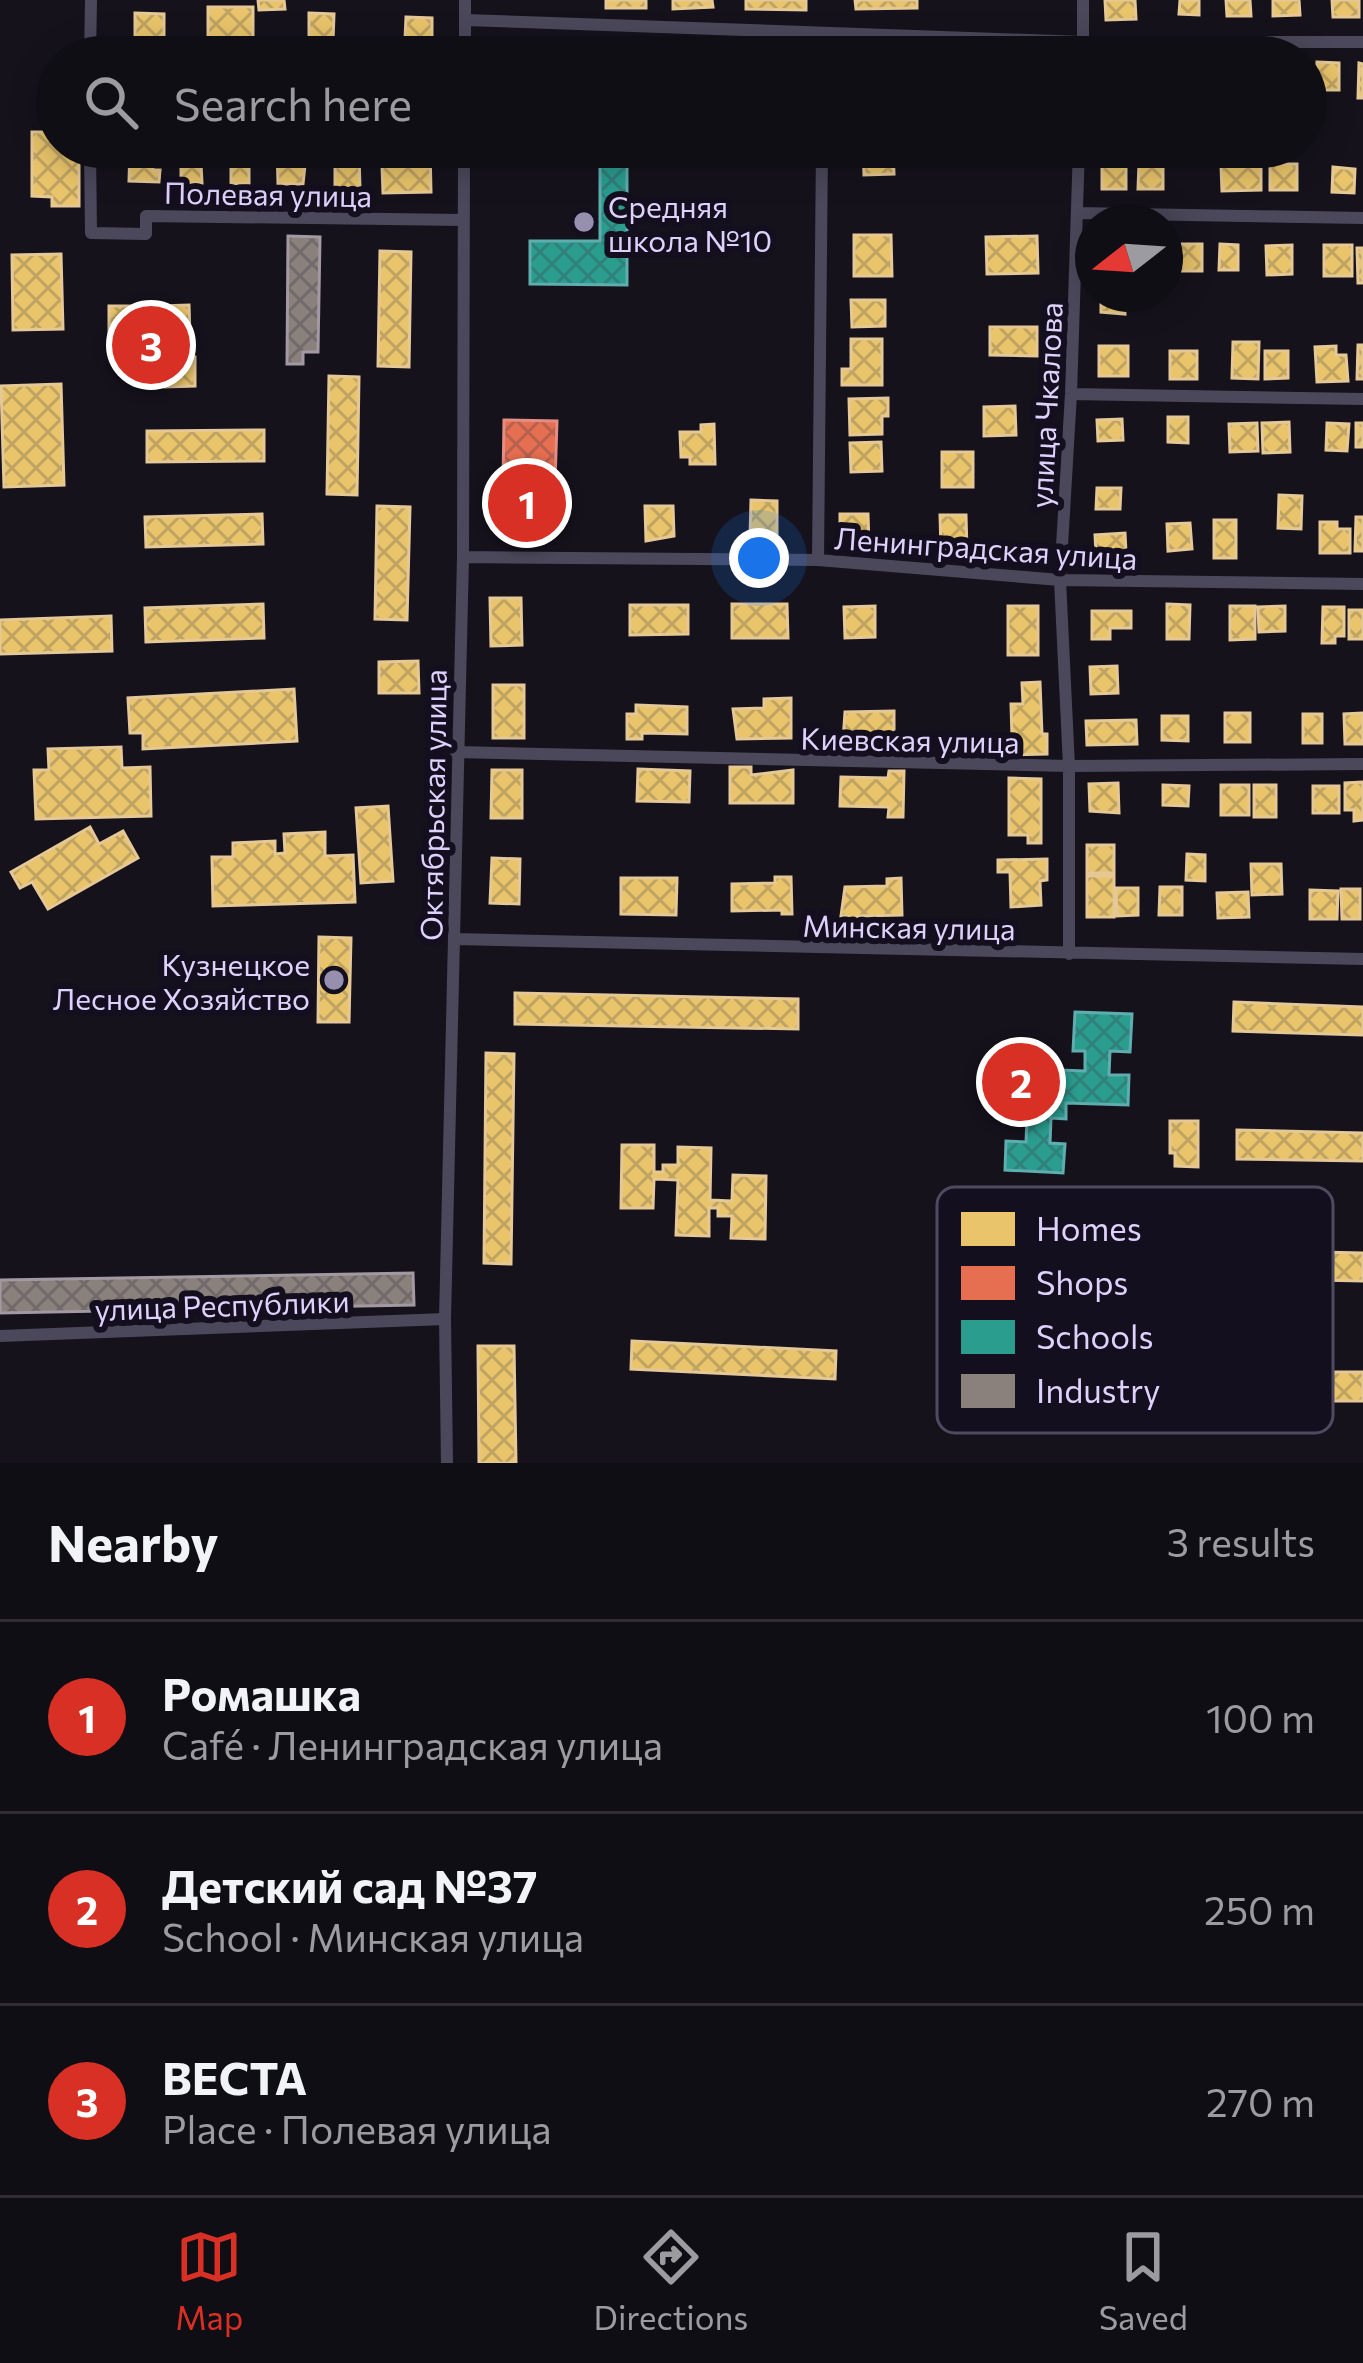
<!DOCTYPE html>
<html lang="en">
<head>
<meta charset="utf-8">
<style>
	body { margin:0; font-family:Commissioner,sans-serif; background:#1e1c22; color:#f1f3f6 }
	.compass { position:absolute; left:1075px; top:204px; width:108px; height:108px; border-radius:50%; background:#100e15; box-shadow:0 6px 30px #0003; rotate:253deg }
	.you { position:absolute; left:759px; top:558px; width:42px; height:42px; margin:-30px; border:9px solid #fff; border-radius:50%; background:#1a73e8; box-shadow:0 0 0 18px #1a73e833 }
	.badge { display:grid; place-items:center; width:78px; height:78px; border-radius:50%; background:#d93025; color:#fff; font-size:39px; font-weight:700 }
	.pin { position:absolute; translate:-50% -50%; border:6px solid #fff; box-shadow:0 3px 12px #0006 }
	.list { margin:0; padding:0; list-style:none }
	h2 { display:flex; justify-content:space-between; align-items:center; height:156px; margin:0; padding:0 48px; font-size:51px }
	h2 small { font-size:39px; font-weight:400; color:#9c9ca0 }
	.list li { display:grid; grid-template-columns:78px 1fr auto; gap:36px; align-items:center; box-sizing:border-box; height:192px; padding:0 48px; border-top:3px solid #302e34 }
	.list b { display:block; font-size:45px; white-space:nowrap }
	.list p { margin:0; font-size:39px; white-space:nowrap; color:#9c9ca0 }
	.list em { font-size:39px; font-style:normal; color:#9c9ca0 }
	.icon { flex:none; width:66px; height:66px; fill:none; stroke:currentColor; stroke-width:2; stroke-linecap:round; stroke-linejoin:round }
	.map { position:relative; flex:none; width:1363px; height:1463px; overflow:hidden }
	.search { position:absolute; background:#100e15; box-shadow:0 6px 30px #0003; left:36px; right:36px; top:36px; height:132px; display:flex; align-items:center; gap:30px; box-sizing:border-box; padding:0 42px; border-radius:66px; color:#9c9ca0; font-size:45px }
	.sheet { height:732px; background:#100e15 }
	nav { display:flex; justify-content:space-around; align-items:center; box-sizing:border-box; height:168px; border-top:3px solid #302e34; background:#100e15; font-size:33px; color:#9c9ca0 }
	nav a { display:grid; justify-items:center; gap:6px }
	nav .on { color:#d93025 }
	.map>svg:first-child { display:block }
</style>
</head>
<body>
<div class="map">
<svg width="1363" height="1463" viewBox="0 0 1363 1463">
	<defs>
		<pattern id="homes-cross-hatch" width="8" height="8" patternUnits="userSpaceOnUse" patternTransform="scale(3)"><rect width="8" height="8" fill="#e9c46a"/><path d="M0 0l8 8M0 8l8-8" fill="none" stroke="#bfa362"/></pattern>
		<pattern id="shops-cross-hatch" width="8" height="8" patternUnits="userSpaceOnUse" patternTransform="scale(3)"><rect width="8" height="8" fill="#e76f51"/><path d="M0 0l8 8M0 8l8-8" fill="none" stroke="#b6614f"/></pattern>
		<pattern id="schools-cross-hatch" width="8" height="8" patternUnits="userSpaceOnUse" patternTransform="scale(3)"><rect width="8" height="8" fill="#2a9d8f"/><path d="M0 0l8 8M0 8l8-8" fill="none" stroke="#31817b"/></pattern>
		<pattern id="industry-cross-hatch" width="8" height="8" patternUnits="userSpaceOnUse" patternTransform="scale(3)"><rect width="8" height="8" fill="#8a817c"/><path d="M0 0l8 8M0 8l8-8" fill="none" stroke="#716a6b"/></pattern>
	</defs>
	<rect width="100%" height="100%" fill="#15121c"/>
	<path fill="url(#homes-cross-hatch)" stroke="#e5c896" stroke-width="3" d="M258,0H284L285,9L259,10Z
		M606,0H646V8H606Z
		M673,0H712L713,7L673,9Z
		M746,0H806V10L746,9Z
		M855,0H917V8L856,9Z
		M1105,0H1135L1136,19L1106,20Z
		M1180,0H1199V15L1179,14Z
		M1226,0H1250L1251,16H1227Z
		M1273,0H1299L1300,15L1273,16Z
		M1332,0H1359V17H1333Z
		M208,7H253V42L208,41Z
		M135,13L164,14V40L135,39Z
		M309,13L334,14L333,41L309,40Z
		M406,17L432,18V39H405Z
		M1104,47L1128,48L1127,57H1104Z
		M1317,62L1339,63V90H1316Z
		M1359,63L1363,64V98H1358Z
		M32,132H57V147H79V206H52V197L32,196Z
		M130,147H153V170H160L159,182L129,181Z
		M277,147H307L303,184H278Z
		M391,147H430L431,192L383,193L382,166H391Z
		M863,147H893L894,174L864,175Z
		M348,153H359L360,188H335V161H348Z
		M231,158H249V183L231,184Z
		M181,163H201L202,183H181Z
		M1139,163H1163V189H1138Z
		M1270,164H1297V190H1270Z
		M1261,165V190L1222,191L1221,166Z
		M1102,166H1126V189H1102Z
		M1333,167L1355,169L1354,193L1332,192Z
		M854,235H891L892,276H854Z
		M1037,236L1038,273L987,274L986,237Z
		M1174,244H1202V271H1174Z
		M1220,244L1238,245V270H1219Z
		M1292,245V274L1267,275L1266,246Z
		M1324,245H1352V276H1324Z
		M1357,248H1363V283H1358Z
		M380,251L411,252L409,367L378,366Z
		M61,254L63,329L13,330L12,255Z
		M1101,294H1124L1125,314L1101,312Z
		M851,300H885V326L852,327Z
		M189,305L190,336L174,337V357H195V386L165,387V366L143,367V374H119L118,353L129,352L128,332L109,333V306H141V321H159V306Z
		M990,327H1037V356L990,355Z
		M851,339H882V385H842V369H851Z
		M1233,342H1259L1258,379L1232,378Z
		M1358,345H1363V379H1357Z
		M1099,346H1128V376H1099Z
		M1336,346V355H1346L1348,381L1317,382L1315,347Z
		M1170,351H1197V379H1170Z
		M1265,351H1288V378L1265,379Z
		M329,376L359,377L357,495L327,494Z
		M61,384L64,485L4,487L1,386Z
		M888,398V416H882V434L850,435L849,399Z
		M1015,406L1016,435L984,436V407Z
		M1168,417H1188V443L1168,442Z
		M1122,419L1123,440L1098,441L1097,420Z
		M1289,422L1290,452L1263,453L1262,423Z
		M1257,423L1258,451L1230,452L1229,424Z
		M1327,423L1349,424L1347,451L1326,450Z
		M1356,423H1363V447H1356Z
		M714,424L715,464H690V457H681L680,432H701V425Z
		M264,430V461L147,462V431Z
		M881,442L882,471L851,472L850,443Z
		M942,452H973V487H942Z
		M1097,488H1121L1120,509H1096Z
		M1279,495L1302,496L1301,529L1278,528Z
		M751,500L777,501V538L750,537Z
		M377,506L410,507L407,620L375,619Z
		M645,506H673L674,536L646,541Z
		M262,514L263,544L146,547L145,517Z
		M840,514H868L869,545L840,546Z
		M940,515H966L967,551H941Z
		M1356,517H1363V551H1355Z
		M1214,520H1236V558H1214Z
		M1320,522H1337V529H1350V553H1320Z
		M1190,523L1192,549L1168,551L1167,524Z
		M1125,533L1126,552L1096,554L1095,535Z
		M490,598H521L522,645L491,646Z
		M263,604L264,638L146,642L145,608Z
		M732,604H787L788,638H732Z
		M1167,604L1190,605L1189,639H1167Z
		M630,605H688V634L630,635Z
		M875,606V637L845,638L844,607Z
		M1008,606H1038V655H1008Z
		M1230,606H1255V639L1230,640Z
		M1285,606V631L1259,632L1258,607Z
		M1323,607H1344V636H1335V643H1322Z
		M1349,610H1363V639H1349Z
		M1092,611H1131V628H1110V639H1092Z
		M111,616L112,651L0,654V620Z
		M418,661L419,693H379V662Z
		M1117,666L1118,693L1091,694L1090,667Z
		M1040,682L1042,734H1047V754L1006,755L1005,739L1012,738L1011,704H1023L1022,683Z
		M493,685H524V738H493Z
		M294,689L297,741L143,749V733H130L128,698Z
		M791,698V738L737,739L733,709L764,708V699Z
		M636,705L687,707V734L642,733V739H627V714H636Z
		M894,711V740L843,741L845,712Z
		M1225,713H1250V742H1225Z
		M1363,713V744H1345L1344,714Z
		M1303,714H1322V743H1303Z
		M1162,716H1188V741L1162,740Z
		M1136,720L1137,744L1087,745L1086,721Z
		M121,747L122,768L150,767L151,816L36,819L34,770H49L48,749Z
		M730,767H751V775L793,770V803H730Z
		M638,769L690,771L689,802L637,801Z
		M492,770H522V818H491Z
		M889,771H904L903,817H888L889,807L840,806L841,777L888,778Z
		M1009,778L1041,779V843H1028V835H1009Z
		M1363,782V820L1354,821V810H1345V783Z
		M1118,783L1119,813L1090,811L1089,784Z
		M1163,785L1189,786L1188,806L1163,805Z
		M1221,785H1249V815H1221Z
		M1254,785H1276V817H1254Z
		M1313,786H1339V813H1313Z
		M388,806L393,881L361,883L356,808Z
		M90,827L99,844L123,831L138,858L48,909L32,882L20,888L11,872Z
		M325,832V856L353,855L355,902L213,906L212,857H233V843L275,841V854L285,853L284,834Z
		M1087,845H1114V873H1087Z
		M1187,854L1205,855V881L1186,880Z
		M492,858L520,859L519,904L490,903Z
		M1047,859V880L1040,881L1041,905L1011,907L1010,872H998V860Z
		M1251,864H1281L1282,894L1252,895Z
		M1087,876H1114V917H1087Z
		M775,877H791L792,914H782V910L732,911V884L775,883Z
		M621,878H677L676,915L621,914Z
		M901,878L902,915L857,916V923H848V916H841L845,887L887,886V879Z
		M1160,887H1182V915H1159Z
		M1116,888H1138V915L1117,916Z
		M1341,889H1360V919H1342Z
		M1310,890L1338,891L1337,919H1310Z
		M1248,892L1249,917L1218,918L1217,893Z
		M319,937L351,938L349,1022H318Z
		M515,993L798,999V1029L515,1024Z
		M1234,1002L1363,1007V1035L1233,1031Z
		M486,1053L514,1054L511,1264L484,1263Z
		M1170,1121H1198V1167L1175,1166V1153H1170Z
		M1237,1130L1363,1133V1161L1237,1159Z
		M622,1145H654V1172H663V1165H678V1147L711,1148L710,1200L732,1201L733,1175L766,1176L765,1239L731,1238L732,1216H718V1208H709V1236L676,1235L678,1180L654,1179L653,1208H621Z
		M1319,1252L1363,1253V1281L1318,1280Z
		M632,1341L836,1351L835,1379L631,1369Z
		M478,1346H514L516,1463H479Z
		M1316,1372H1363V1401H1316Z"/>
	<path fill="url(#shops-cross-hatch)" stroke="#e48d84" stroke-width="3" d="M504,420L557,421L555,483L503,482Z
		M503,482L555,483L554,528L502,526Z"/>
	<path fill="url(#schools-cross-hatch)" stroke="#5fadaf" stroke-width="3" d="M627,147V285L530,284V241H600V149L546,147Z
		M1075,1012L1132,1014L1130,1052L1110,1051L1109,1075H1129L1128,1105L1066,1103V1119L1051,1118L1050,1143L1065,1144L1063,1173L1005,1170L1006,1141L1026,1142L1027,1117L1007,1116L1009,1082L1036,1083V1069L1085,1071V1051H1073Z"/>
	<path fill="url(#industry-cross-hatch)" stroke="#a399a2" stroke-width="3" d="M288,236L320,237L318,352H303V364H287Z
		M413,1273L414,1305L0,1313V1280Z"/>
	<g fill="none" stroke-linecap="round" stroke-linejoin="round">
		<path stroke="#4b485b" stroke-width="12" d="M466,20L1083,42H1363
			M90,57L91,0
			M118,57L465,53
			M465,57V0
			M824,57L825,33
			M1083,57V0
			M90,147L91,233L146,234V216L463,220
			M1077,213L1363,218
			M1071,394L1363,399
			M463,557L818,560L1060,580L1363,584
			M818,560L822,147
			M456,752L1069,766L1363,764
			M455,939L1363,959
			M1069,954V766L1060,580L1071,394L1079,147
			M0,1336L445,1319
			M447,1463L445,1319L463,557L464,147"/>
	</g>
	<g fill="#968fad" stroke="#140f1f" stroke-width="4.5">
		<circle cx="584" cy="222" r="12"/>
		<circle cx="334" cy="980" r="12"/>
	</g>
	<g text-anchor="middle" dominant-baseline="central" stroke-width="12" stroke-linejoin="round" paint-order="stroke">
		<g font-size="30" fill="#dcd2fb" stroke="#140f1f">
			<text transform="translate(268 193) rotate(1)">Полевая улица</text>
			<text transform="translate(1045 405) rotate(-87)">улица Чкалова</text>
			<text transform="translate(986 547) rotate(4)">Ленинградская улица</text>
			<text transform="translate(910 739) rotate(1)">Киевская улица</text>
			<text transform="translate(432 805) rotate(-89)">Октябрьская улица</text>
			<text transform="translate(909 926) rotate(1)">Минская улица</text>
			<text transform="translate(222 1304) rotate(-2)">улица Республики</text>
		</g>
		<g font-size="30" fill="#dcd2fb" stroke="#140f1f" text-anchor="start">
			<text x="608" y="205">Средняя<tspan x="608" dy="34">школа №10</tspan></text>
			<text x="310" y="963" text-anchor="end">Кузнецкое<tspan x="310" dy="34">Лесное Хозяйство</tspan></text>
		</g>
	</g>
	<rect x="937" y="1187" width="396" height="246" rx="18" fill="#140f1f" stroke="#504a61" stroke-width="3"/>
	<rect x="961" y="1212" width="54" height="34" fill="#e9c46a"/>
	<rect x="961" y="1266" width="54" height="34" fill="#e76f51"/>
	<rect x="961" y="1320" width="54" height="34" fill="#2a9d8f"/>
	<rect x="961" y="1374" width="54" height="34" fill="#8a817c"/>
	<g font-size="33" fill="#dcd2fb">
		<text x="1036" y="1241">Homes</text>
		<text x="1036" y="1295">Shops</text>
		<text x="1036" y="1349">Schools</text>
		<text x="1036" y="1403">Industry</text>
	</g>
</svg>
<svg class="compass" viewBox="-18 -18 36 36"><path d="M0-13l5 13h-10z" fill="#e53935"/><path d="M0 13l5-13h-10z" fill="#9c9ca0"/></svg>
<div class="you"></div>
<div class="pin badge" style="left:527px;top:503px">1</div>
<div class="pin badge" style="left:1021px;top:1082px">2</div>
<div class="pin badge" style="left:151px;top:345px">3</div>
<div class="search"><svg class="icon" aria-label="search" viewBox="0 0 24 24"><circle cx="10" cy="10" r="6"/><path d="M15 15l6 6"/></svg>Search here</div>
</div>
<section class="sheet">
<h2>Nearby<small>3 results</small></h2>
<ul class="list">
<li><span class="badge">1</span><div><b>Ромашка</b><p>Café · Ленинградская улица</p></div><em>100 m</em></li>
<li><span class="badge">2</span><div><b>Детский сад №37</b><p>School · Минская улица</p></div><em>250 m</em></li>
<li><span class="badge">3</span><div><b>ВЕСТА</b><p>Place · Полевая улица</p></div><em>270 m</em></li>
</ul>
</section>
<nav>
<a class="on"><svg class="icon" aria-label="map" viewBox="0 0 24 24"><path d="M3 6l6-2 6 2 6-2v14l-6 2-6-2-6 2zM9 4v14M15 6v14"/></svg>Map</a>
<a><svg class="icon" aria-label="directions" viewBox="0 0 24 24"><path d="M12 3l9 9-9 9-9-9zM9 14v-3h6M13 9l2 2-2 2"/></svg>Directions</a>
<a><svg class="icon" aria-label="saved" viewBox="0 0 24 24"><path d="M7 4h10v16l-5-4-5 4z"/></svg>Saved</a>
</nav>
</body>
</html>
